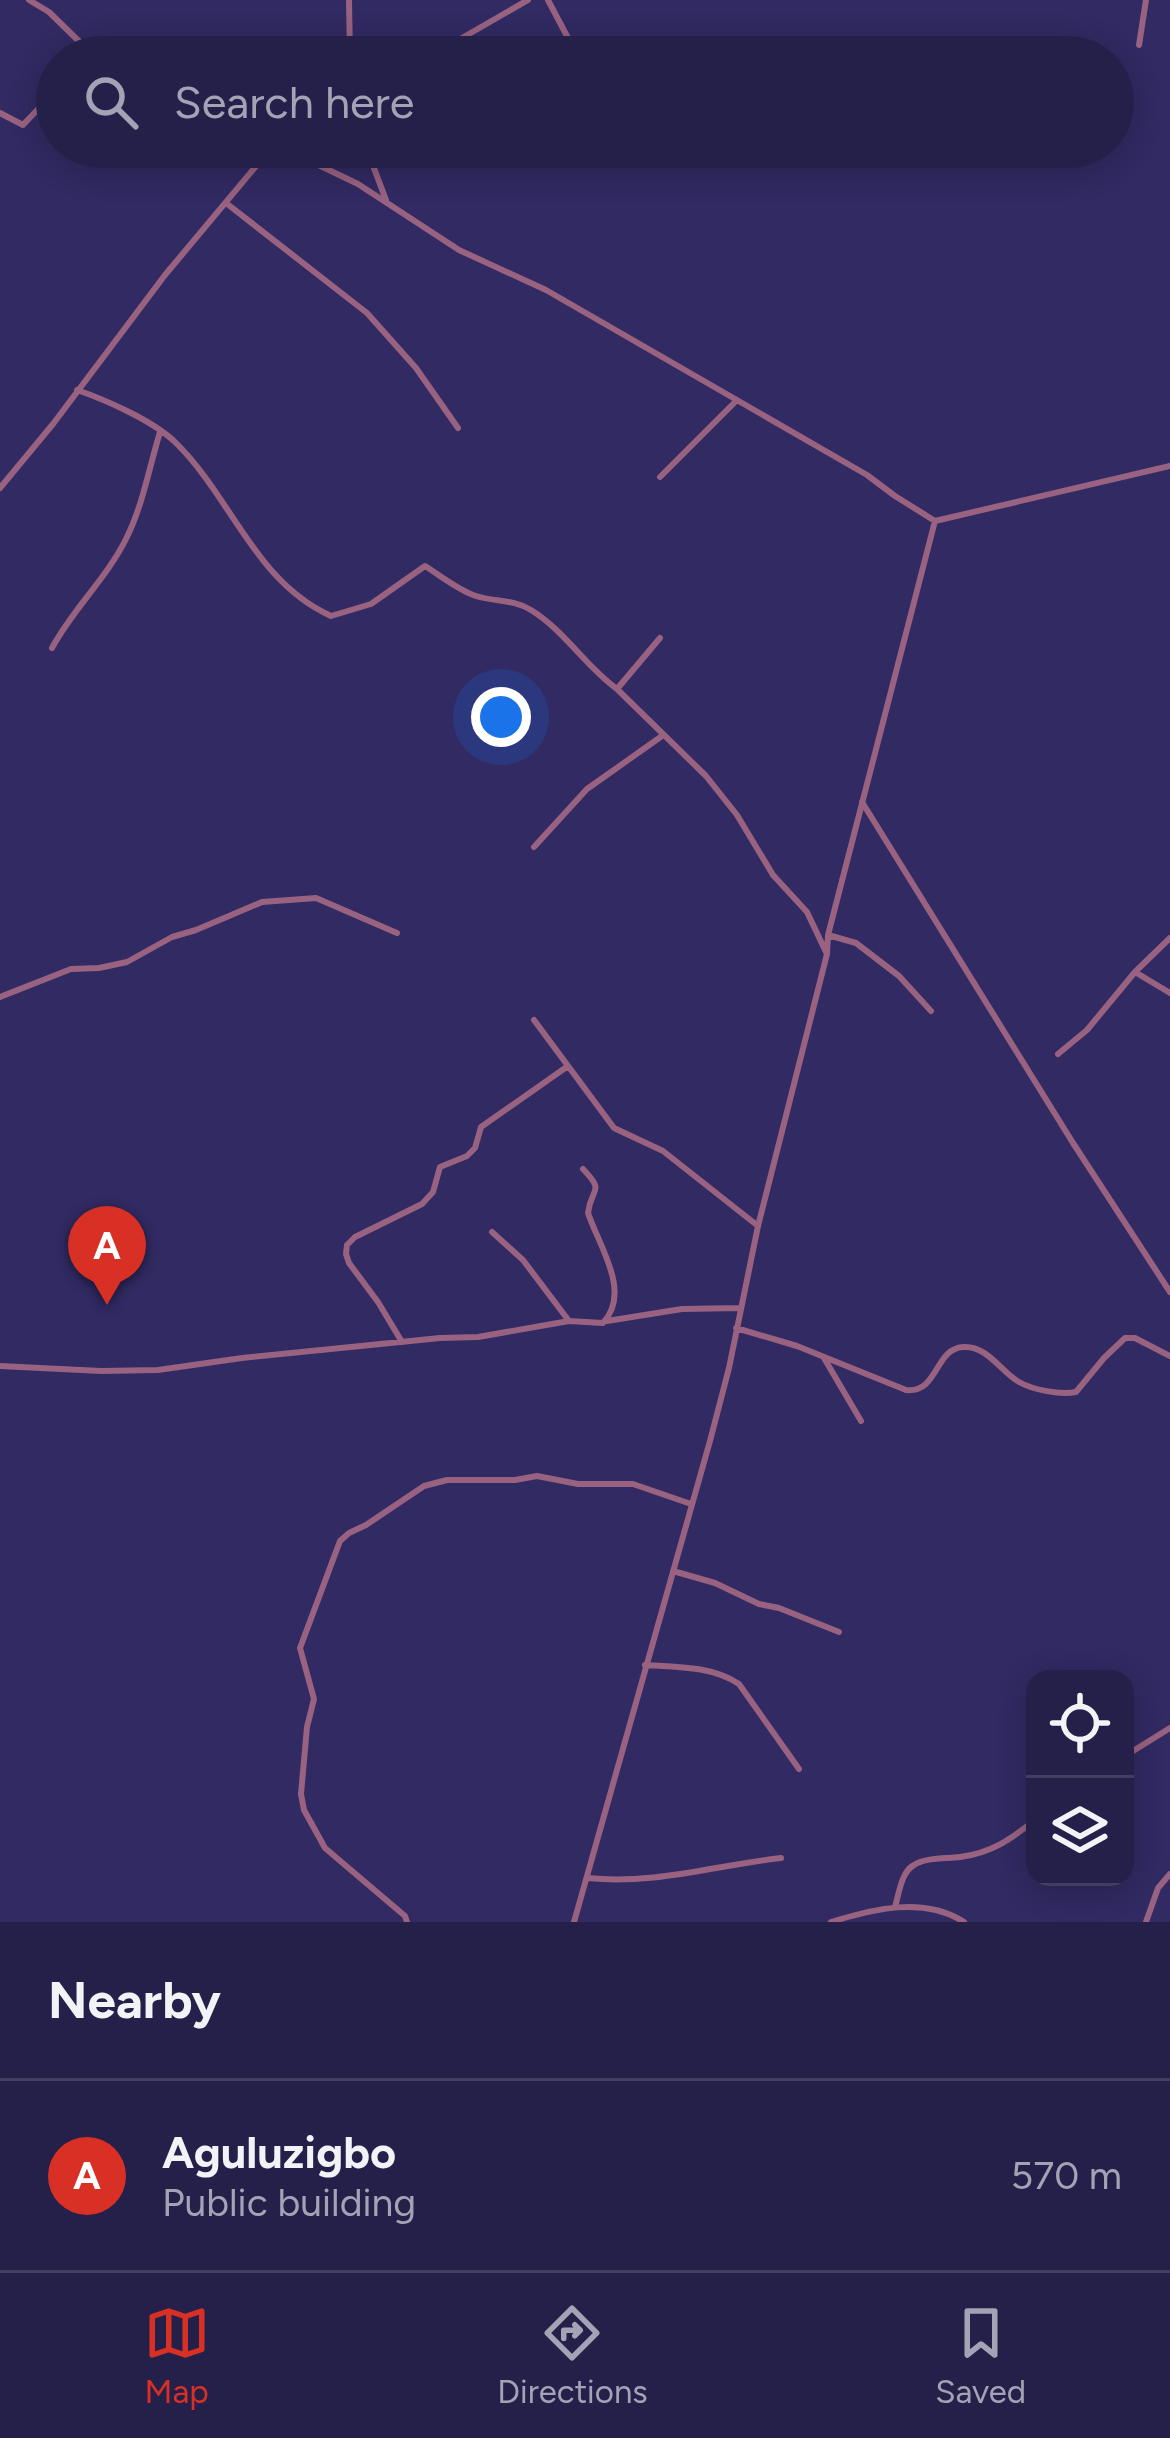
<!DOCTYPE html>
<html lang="en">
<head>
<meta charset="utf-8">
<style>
	body { margin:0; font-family:Figtree,sans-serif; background:#312d54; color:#f1f3f6 }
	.controls { position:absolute; right:36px; bottom:36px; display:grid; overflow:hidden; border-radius:24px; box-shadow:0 6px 30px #0003 }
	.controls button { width:108px; height:108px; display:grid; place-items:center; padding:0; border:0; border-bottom:3px solid #423e62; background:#25204a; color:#f1f3f6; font:60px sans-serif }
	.you { position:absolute; left:501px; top:717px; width:42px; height:42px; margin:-30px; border:9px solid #fff; border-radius:50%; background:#1a73e8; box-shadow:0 0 0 18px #1a73e833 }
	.badge { display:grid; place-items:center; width:78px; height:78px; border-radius:50%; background:#d93025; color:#fff; font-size:39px; font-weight:700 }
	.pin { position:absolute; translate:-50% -99px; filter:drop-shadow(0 3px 6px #0008) }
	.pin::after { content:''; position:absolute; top:63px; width:42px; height:36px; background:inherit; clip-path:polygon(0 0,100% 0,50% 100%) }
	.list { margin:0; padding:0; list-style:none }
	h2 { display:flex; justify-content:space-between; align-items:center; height:156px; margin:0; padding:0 48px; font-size:51px }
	h2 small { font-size:39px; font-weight:400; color:#a3a3b5 }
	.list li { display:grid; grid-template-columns:78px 1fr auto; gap:36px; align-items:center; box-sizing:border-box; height:192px; padding:0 48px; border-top:3px solid #423e62 }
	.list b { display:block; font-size:45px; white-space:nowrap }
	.list p { margin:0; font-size:39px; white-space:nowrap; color:#a3a3b5 }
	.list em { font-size:39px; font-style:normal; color:#a3a3b5 }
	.icon { flex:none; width:66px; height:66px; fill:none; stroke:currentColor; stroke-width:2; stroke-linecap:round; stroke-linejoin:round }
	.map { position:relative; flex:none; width:1170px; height:1922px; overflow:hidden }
	.search { position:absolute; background:#25204a; box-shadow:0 6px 30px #0003; left:36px; right:36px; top:36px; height:132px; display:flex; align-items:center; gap:30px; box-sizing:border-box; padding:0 42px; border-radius:66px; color:#a3a3b5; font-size:45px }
	.sheet { height:348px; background:#25204a }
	nav { display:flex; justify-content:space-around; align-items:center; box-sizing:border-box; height:168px; border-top:3px solid #423e62; background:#25204a; font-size:33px; color:#a3a3b5 }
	nav a { display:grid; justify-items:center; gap:6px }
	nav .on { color:#d93025 }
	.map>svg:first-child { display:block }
</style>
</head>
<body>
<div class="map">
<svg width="1170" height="1922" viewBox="0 0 1170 1922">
	<rect width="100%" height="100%" fill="#312a63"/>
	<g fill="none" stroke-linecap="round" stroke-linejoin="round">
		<path stroke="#986280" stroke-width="6" d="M29,0L49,12L91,53L100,57
			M349,0L350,57
			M548,0L578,57
			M1139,45L1146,0
			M429,57L528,0
			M0,113L23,125L57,89
			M281,147L358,184L459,250L546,290L867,475L895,496L935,521L1170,466
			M366,147L386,200
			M756,147L793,156L863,151
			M226,203L367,313L416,368L458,428
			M77,390C106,400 154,421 176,443C232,498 255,582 331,616L371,604L425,566C441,576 458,590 476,596C495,602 513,599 531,610C565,631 585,666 617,689L660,638
			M660,477L736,401
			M0,488L53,424L165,275L272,147
			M52,648C73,609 106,579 126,539C143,505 149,468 160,432
			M617,689L706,776L737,815L773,875L807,912L826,952
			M862,802L1073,1143L1170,1292
			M534,847L587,789L662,736
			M828,935L856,943L899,976L931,1011
			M1135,972L1170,993
			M0,997L71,969L99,968L127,962L172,937L196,930L262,902L316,898L397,933
			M534,1020L614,1128L663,1151L758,1226
			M1058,1054L1087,1030L1135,972L1170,938
			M492,1232L523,1260L569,1321
			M607,1321L682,1309L740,1308
			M736,1328L797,1346L906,1390C939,1393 934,1349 963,1347C987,1345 1001,1372 1019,1382C1033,1390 1060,1395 1076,1392L1104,1358L1125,1338H1135L1170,1356
			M402,1342L378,1302L349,1263L346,1254L347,1245L355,1237L422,1204L433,1192L440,1167L467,1156L475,1148L481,1127L568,1066
			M824,1358L861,1421
			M0,1366L101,1371L158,1370L242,1358L440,1338L478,1337L569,1321L603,1323C632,1292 599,1246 588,1213C591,1187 606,1193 583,1169
			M673,1571L715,1583L759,1604L779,1608L839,1632
			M645,1665C677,1667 712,1666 739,1684L799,1769
			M1125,1756L1170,1728
			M588,1878C654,1885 716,1865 781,1858
			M895,1907C899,1894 901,1872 914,1865C927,1857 946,1859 960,1857C992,1853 1011,1839 1035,1820
			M407,1922L405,1916L325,1848L304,1810L301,1794L307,1727L314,1699L300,1648L340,1541L349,1533L366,1525L424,1486L447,1480H515L537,1476L578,1484H633L691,1504
			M574,1922L710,1441L729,1368L758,1226L827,954L828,935L935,521
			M831,1922C873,1909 924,1896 964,1922
			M1146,1922L1158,1888L1170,1874"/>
	</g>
</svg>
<div class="controls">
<button><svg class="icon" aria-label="locate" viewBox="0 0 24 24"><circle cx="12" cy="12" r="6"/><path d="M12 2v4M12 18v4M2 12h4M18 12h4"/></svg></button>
<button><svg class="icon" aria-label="layers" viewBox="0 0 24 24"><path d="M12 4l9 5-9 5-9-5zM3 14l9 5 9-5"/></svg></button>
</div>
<div class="you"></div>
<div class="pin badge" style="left:107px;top:1305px">A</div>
<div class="search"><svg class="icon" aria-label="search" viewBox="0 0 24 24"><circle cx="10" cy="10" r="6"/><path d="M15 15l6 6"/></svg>Search here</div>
</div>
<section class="sheet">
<h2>Nearby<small></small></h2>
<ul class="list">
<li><span class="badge">A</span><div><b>Aguluzigbo</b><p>Public building</p></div><em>570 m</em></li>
</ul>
</section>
<nav>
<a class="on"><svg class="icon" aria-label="map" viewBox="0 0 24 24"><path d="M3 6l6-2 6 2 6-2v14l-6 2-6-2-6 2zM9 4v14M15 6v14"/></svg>Map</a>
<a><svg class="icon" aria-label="directions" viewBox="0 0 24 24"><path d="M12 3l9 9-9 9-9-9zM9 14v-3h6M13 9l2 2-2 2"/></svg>Directions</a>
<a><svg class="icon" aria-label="saved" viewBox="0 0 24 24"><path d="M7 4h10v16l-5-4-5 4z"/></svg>Saved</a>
</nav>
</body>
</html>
